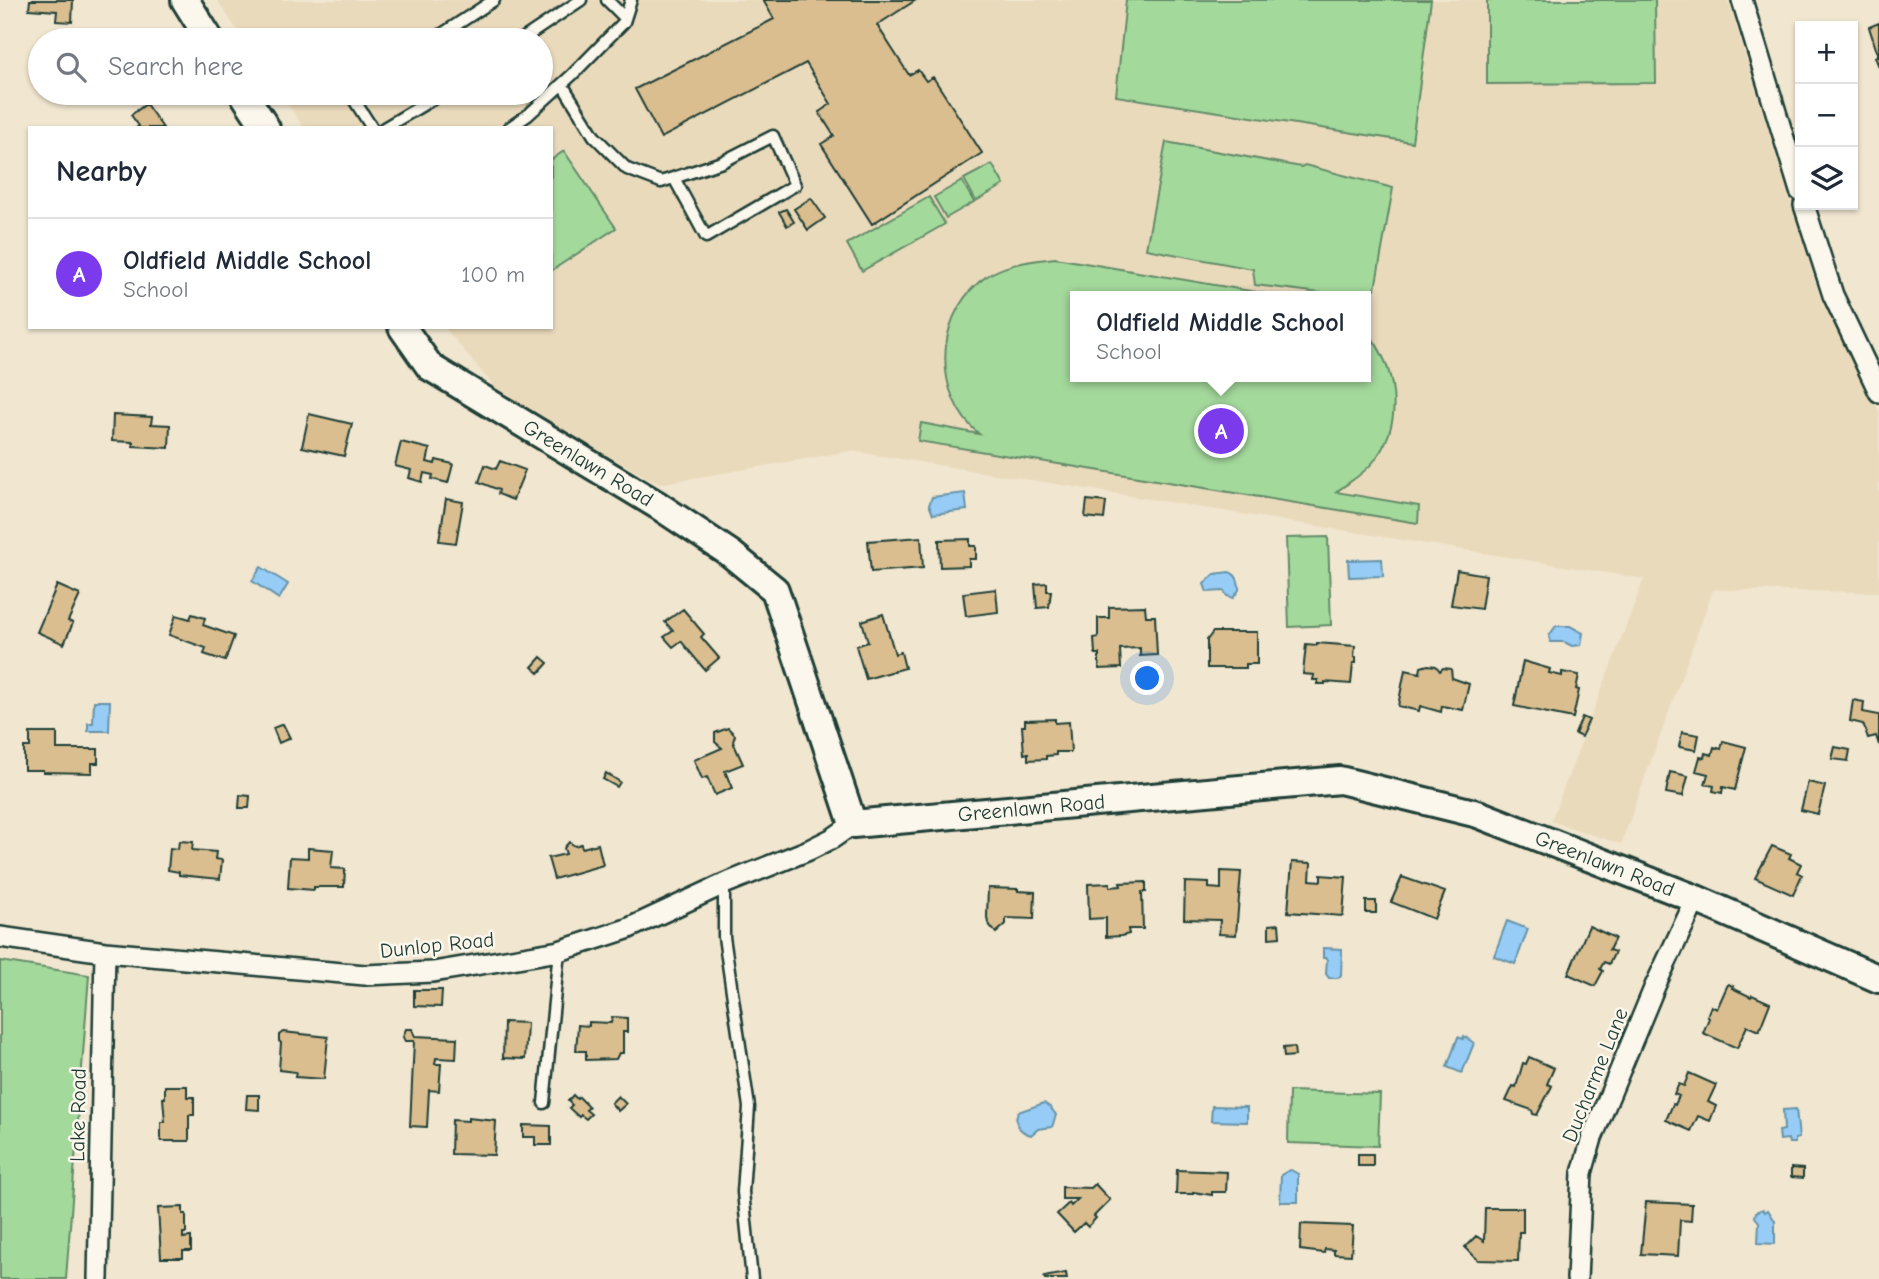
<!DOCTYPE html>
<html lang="en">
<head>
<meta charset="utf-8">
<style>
	body { margin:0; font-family:"Comic Neue",sans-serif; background:#f2f2f3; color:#1f2937 }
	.controls { position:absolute; right:21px; top:21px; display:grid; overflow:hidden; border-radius:0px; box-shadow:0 2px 5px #0004 }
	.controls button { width:63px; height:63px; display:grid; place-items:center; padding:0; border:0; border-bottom:2px solid #e0e1e3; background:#fff; color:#1f2937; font:35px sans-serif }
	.you { position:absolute; left:1148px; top:679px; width:24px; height:24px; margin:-18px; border:5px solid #fff; border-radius:50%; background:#1a73e8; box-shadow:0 0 0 10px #1a73e833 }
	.badge { display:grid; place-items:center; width:46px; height:46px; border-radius:50%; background:#7c3aed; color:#fff; font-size:23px; font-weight:700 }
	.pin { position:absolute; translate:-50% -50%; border:4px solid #fff; box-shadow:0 2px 7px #0006 }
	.popup { position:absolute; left:1070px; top:291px; width:301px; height:91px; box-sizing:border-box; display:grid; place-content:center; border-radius:0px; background:#fff; filter:drop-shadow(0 2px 5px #0005); font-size:23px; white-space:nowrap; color:#747a83 }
	.popup b { font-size:26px; color:#1f2937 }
	.popup::after { content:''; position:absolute; left:50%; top:100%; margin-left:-14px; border:14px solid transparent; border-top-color:#fff }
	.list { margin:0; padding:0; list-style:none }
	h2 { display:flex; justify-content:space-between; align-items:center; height:91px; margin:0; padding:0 28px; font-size:30px }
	h2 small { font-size:23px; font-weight:400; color:#747a83 }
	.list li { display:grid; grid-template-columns:46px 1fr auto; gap:21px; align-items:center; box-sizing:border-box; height:112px; padding:0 28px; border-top:2px solid #e0e1e3 }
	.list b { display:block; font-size:26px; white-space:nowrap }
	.list p { margin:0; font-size:23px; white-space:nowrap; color:#747a83 }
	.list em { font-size:23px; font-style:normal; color:#747a83 }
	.icon { flex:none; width:38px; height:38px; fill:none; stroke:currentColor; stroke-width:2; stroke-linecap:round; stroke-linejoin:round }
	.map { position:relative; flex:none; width:1879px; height:1279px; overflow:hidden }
	.search { position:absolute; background:#fff; box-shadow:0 2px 5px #0004; left:28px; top:28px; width:525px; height:77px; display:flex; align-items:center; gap:18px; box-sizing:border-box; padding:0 24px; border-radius:38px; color:#747a83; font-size:26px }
	.panel { position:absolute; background:#fff; box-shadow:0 2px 5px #0004; left:28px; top:126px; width:525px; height:203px; border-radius:0px }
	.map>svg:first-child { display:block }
</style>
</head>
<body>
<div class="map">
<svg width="1879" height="1279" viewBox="0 0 1879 1279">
	<rect width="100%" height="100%" fill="#f1e6d0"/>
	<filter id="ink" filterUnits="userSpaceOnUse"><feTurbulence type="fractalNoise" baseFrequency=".0143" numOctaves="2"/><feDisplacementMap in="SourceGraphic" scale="14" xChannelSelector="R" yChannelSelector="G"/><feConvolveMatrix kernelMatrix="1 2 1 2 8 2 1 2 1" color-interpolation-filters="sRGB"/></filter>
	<g filter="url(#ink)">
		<path fill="#eadabc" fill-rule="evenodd" d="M217,0H1728L1821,300L1879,411V592L1713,590L1621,844L1551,821L1644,579L851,451L659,484L504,398L444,327H551V128H304L280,93H541V40H244ZM1076,296H1366V377H1076Z"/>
		<path fill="#a4d99c" stroke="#628b68" stroke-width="2" d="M1126,0H1431L1412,142L1116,96Z
			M1487,0H1655L1656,83L1487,84Z
			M1166,142L1301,167L1305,165L1393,188L1375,289L1365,296H1344L1255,285L1253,269L1146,249Z
			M564,151L616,228L551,271V160Z
			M992,164L1004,185L976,201L964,179Z
			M962,181L974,202L946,218L934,197Z
			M929,197L945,224L862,271L847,244Z
			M1055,258L1280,296H1076V377H1366V330C1397,368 1405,421 1374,461C1363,475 1349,482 1336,492L1419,506L1418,523L918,441L921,423L979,434C934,396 934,321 979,282C1000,264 1029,261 1055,258Z
			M1328,537L1331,625L1289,627L1286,538Z
			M0,961L89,975L66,1279H0Z
			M1289,1091L1380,1094L1378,1146L1288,1143Z"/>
		<path fill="#96ccf5" stroke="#6693a8" stroke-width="2" d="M965,493L967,510L933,514L929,505L932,497Z
			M1382,559L1383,576L1349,577L1348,560Z
			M261,567L288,584L279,599L252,581Z
			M1229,572C1237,574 1239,583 1239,590L1233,598L1227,596L1224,591L1207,592L1204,584L1215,574Z
			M1556,626H1570L1583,633L1581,645L1572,646L1564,642H1551L1549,636Z
			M94,701H110L109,731H88V723H93Z
			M1507,921L1528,929L1515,964L1494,956Z
			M1323,948L1342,949L1341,975L1338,978H1329L1326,974L1327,958H1323Z
			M1464,1036L1474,1043L1462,1073L1447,1067L1458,1037L1463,1039Z
			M1044,1103L1051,1108L1056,1115L1052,1127L1038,1129L1031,1135C1020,1132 1013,1124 1018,1112Z
			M1212,1106L1247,1107V1122L1211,1121Z
			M1796,1109L1799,1138L1795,1139V1143H1789L1788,1139L1780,1140L1779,1131L1784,1130L1783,1110Z
			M1288,1171L1291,1170L1298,1174V1202H1280L1281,1175Z
			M1763,1209L1765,1212L1768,1210L1775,1221V1244L1758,1243L1759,1222L1755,1217L1756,1212Z"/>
		<path fill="#dabe8f" stroke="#1f3d34" stroke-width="2" d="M30,0H73L72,22L56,21L57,11L29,9Z
			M763,0H916L877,25L909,75L918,70L926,81L933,77L982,153L872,224L821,144L834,136L819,112L831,104L806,63L661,138L635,89L774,19Z
			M1879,23V67L1875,57L1878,55L1869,27Z
			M146,104L163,128H136L139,126L131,115Z
			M811,198L825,218L808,230L794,209Z
			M786,209L794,222L787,226L779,212Z
			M309,414L352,424L344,456L302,447Z
			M113,415L152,417L151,424L170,425L169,448L133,446V442L112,441Z
			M401,442L430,449L427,462L435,464L436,460L453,464L448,483L432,479L433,475L424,473L422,482L409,478L411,470L395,466Z
			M500,461L525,470L513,500L498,494L499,490L479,482L485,465L496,469Z
			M446,499L463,502L456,543L439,541Z
			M1087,500L1106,502L1104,519L1085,517Z
			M921,537L923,568L871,572L868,541Z
			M970,539V546H976V559H969V566L940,567L939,540Z
			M1457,570L1486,575L1481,609L1451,605Z
			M1047,583V591H1051L1049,607L1037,608L1035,584Z
			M57,585L80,595L68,621L73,623L64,644L37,632Z
			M996,589L998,612L966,616L963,593Z
			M1145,606L1146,616H1155L1157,655L1140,656V648L1120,649L1121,668L1099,669V654H1095L1094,638L1098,637V618H1109V607Z
			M683,609L704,634L701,637L719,658L705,670L681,641L673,647L664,637L673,631L665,622Z
			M192,614L205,618L203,625L234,636L225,661L204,654L206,648L169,635L176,615L190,619Z
			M883,614L895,654L901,652L905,668L866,679L856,646L868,642L862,621Z
			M1213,632H1257V664H1246V668H1207V640Z
			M1317,643L1355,646L1354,657H1356V663H1353L1351,684L1325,682V684H1317L1318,680H1313L1314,675L1303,674L1306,644L1317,645Z
			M541,657L548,663L539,673L532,667Z
			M1523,661L1550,669L1549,673L1562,676V672L1579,675L1576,689L1579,690L1573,718L1514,706Z
			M1428,665L1436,666L1440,671L1443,668L1451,669L1452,678L1469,684L1463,710L1442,706L1441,712L1420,706L1419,711L1398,706L1405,670L1420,673L1421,667Z
			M1853,700L1864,702L1863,712L1879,715V745L1876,736L1868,738L1863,724L1850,721Z
			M1582,717L1589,720L1581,737L1575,734Z
			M1055,719V723L1069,722L1071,752H1056V755L1046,756V759L1028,760V753L1024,754L1022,726H1025V720Z
			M283,724L290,738L279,743L273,728Z
			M728,728L735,735L733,742L743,764L725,771L732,788L715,795L707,777L702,779L694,760L722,748L715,742V733Z
			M1682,732L1699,735L1696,750L1679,747Z
			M30,733H57V749H98V763H92V773L43,772V770H24V747H30Z
			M1723,741L1746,747L1735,790L1723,787L1722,793L1713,791L1714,786L1705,784L1708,774L1696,771L1700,757L1704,758L1705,753L1712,755L1714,747L1721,749Z
			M1835,747L1850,750L1848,761L1832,759Z
			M1670,772L1688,776L1683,796L1666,793Z
			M606,773L620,782L617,787L603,779Z
			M1808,782L1825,786L1818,814L1801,810Z
			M240,795L250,796L249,808H239Z
			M179,841L193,842L192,850L216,852L215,859L222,860L220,879L179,875V872L168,870L170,848L178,849Z
			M569,842L575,846L581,844L582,848L598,844L603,865L554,879L548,858L566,854L564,848Z
			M1772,846L1791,854L1789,858L1801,864L1797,872L1802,875L1793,895L1755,878Z
			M308,848L333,850L331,868L345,869L344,887H314V890L288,888L290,857L308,858Z
			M1292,862L1311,863L1310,880L1321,881V875L1346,877L1343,916L1288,912Z
			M1221,871L1241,872L1236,935L1219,934L1220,920L1184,919L1185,882L1209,883V888L1221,889Z
			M1402,877L1445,892L1434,919L1391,902Z
			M1146,882V892H1142L1143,929H1128L1129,934L1121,936L1106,937V918L1089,919L1088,884L1110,883V887L1121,886L1120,883Z
			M988,888L1018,889V891L1035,892L1034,919L1006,918V924L996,933L988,923L987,917Z
			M1366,901H1376V913H1366Z
			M1279,924L1280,937L1269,938V925Z
			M1589,926L1615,938L1609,950L1615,952L1609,964L1604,962L1600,969L1603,971L1595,986L1568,974Z
			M1728,984L1733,986L1732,988L1751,997L1752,995L1770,1003L1759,1031L1747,1026L1737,1048L1703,1033L1709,1018L1707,1016L1711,1006L1717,1009Z
			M414,990H442L441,1007L414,1006Z
			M612,1017L627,1018V1032H623V1053H619L616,1059L586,1060V1051H576L578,1025L589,1026V1022L611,1023Z
			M504,1022L527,1023L525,1059L503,1058Z
			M406,1029H412L415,1036L457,1038L456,1059L436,1058L435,1064H441L439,1091L429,1090L427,1127L410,1126L414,1041H405L403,1037Z
			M283,1032L328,1037L324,1079L295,1077L296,1072L279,1070L281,1043L279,1041V1035Z
			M1294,1047L1295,1056L1284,1057L1283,1048Z
			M1529,1057L1554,1068L1547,1084L1552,1086L1537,1115L1533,1114L1532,1110L1506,1101L1513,1086L1516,1087L1523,1063L1526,1064Z
			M1689,1073L1716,1085L1708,1102L1716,1106L1710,1121L1698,1116L1691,1131L1666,1120L1673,1104L1675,1105L1679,1096L1674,1094L1679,1084L1684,1086Z
			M165,1086H187V1097H194V1115H189V1141H161V1122H165L163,1098H165Z
			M247,1095H259V1110L246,1109Z
			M573,1095L577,1099L579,1097L589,1107L586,1110L591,1114L586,1119L581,1115L579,1117L569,1108L572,1105L568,1101Z
			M618,1096L626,1104L618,1111L611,1103Z
			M468,1118L496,1121L494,1155L451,1154L452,1120L468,1121Z
			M523,1125L551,1126V1145H535V1137H523Z
			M1358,1154H1373V1166H1358Z
			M1791,1168L1803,1169V1178L1791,1177Z
			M1177,1170L1227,1172L1226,1192H1212V1195L1193,1192V1194H1176Z
			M1095,1184L1110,1200L1094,1216L1096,1218L1088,1227L1084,1223L1074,1232L1057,1214L1069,1203L1071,1206L1078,1199H1062V1187L1091,1188Z
			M1646,1202L1692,1204L1691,1221L1680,1220L1678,1256L1641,1254Z
			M183,1207V1214H186V1233H183V1238L191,1237V1251H183V1258H161L158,1208Z
			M1485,1208H1523V1232H1519L1518,1261L1478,1260L1465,1247L1476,1236L1484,1241Z
			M1301,1224L1353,1226L1351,1255L1334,1254V1250L1325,1249L1324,1253L1300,1250Z
			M1066,1273L1067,1279H1045L1044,1277Z"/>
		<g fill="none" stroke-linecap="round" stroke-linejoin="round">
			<defs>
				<path id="lane" d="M607,0L625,18
					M433,40L494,0
					M521,40L581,0
					M562,84L594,136L627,169L661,182L722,162L773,136L795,185L706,237L674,178
					M354,93L351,95L372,128
					M384,128L443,93
					M509,128L528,115L572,75L624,22L631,0
					M724,884V937L749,1107L743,1192L752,1279
					M544,1103L559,951"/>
				<path id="street" d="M1742,0L1800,191
					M1804,205L1833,295L1879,392
					M0,937L105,952L365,975L433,972L559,951L627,929L724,884L809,850L833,838L853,824
					M98,1279L105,952
					M1577,1279L1582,1173L1592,1138L1655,986L1696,899"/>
				<g id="secondary">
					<path d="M185,0L210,40"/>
					<path d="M243,93L266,128"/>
					<path id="s1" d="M402,327L430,367L659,506L731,554L775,590L853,824L1340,780L1478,814L1696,899L1879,979"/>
				</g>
			</defs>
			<use href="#lane" stroke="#1f3d34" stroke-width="15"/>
			<use href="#street" stroke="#1f3d34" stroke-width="24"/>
			<use href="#secondary" stroke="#1f3d34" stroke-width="32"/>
			<use href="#lane" stroke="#fbf7ec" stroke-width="10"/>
			<use href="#street" stroke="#fbf7ec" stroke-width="19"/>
			<use href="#secondary" stroke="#fbf7ec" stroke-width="26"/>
		</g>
	</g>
	<g text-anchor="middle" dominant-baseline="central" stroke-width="5" stroke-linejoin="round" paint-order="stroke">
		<g font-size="21" fill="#1f3d34" stroke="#fbf7ec">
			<text stroke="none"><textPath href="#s1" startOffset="234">Greenlawn Road</textPath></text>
			<text stroke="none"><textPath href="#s1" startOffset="886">Greenlawn Road</textPath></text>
			<text stroke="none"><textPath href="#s1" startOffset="1474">Greenlawn Road</textPath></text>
			<text transform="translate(437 945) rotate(-6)">Dunlop Road</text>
			<text transform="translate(1595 1075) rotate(-68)">Ducharme Lane</text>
			<text transform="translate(78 1115) rotate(-89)">Lake Road</text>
		</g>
	</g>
</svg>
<div class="controls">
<button>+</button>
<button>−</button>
<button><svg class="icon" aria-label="layers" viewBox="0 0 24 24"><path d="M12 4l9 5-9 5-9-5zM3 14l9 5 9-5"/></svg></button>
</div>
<div class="you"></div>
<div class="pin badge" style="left:1221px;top:431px">A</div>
<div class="popup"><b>Oldfield Middle School</b>School</div>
<div class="search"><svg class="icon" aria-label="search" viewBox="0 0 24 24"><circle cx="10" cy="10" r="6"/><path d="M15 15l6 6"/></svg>Search here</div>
<section class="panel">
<h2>Nearby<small></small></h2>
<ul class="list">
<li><span class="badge">A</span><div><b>Oldfield Middle School</b><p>School</p></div><em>100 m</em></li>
</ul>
</section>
</div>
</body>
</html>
